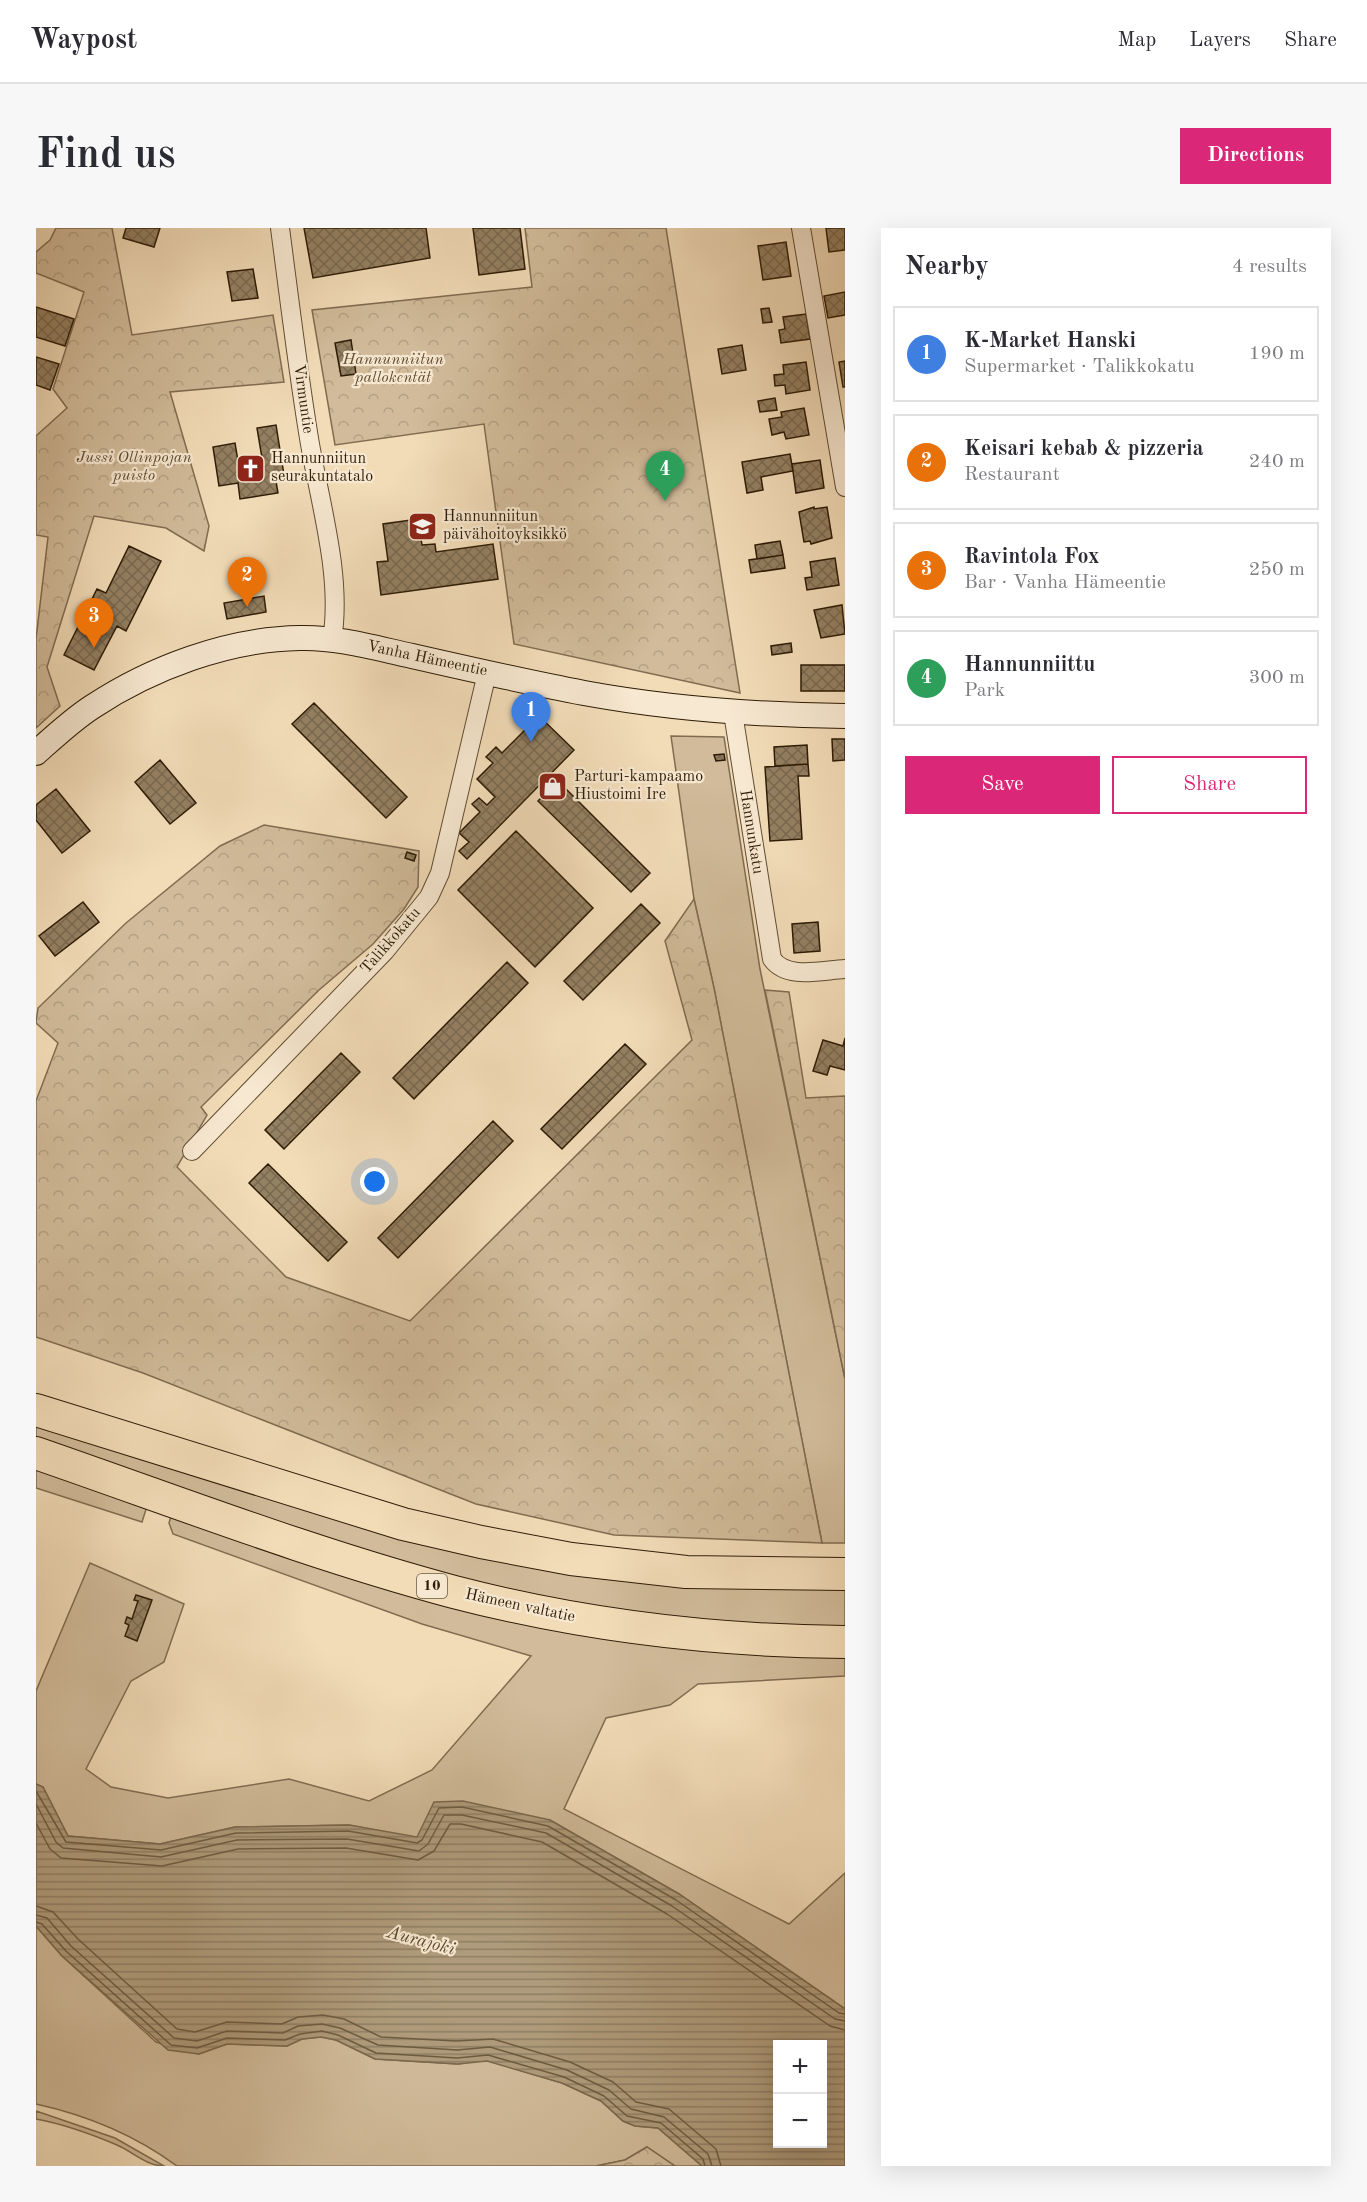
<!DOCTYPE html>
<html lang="en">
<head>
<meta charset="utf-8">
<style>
	body { margin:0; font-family:"Old Standard TT",serif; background:#f7f7f7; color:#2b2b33 }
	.controls { position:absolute; right:18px; bottom:18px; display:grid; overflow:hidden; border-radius:0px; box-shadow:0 6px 24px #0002 }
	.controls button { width:54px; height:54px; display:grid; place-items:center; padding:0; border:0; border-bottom:2px solid #e1e1e2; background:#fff; color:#2b2b33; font:30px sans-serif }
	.you { position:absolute; left:339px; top:954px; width:21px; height:21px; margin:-15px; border:4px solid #fff; border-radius:50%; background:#1a73e8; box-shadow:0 0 0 9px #1a73e833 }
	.badge { display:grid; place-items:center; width:39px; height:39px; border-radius:50%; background:#db2777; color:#fff; font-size:20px; font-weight:700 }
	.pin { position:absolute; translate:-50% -50px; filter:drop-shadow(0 2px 3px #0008) }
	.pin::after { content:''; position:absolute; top:32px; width:21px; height:18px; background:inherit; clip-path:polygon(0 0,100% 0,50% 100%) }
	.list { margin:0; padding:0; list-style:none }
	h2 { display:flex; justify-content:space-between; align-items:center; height:78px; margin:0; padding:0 24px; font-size:26px }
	h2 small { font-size:20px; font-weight:400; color:#7c7c81 }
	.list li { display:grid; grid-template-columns:39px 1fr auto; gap:18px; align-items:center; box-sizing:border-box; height:96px; margin:0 12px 12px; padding:0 12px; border:2px solid #e1e1e2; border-radius:0px }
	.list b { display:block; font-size:22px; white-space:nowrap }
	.list p { margin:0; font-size:20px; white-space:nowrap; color:#7c7c81 }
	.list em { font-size:20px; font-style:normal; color:#7c7c81 }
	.actions { display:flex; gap:12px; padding:18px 24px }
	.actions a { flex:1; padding:14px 0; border:2px solid #db2777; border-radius:0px; text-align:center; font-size:21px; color:#db2777 }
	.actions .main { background:#db2777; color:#fff }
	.map { position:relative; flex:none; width:809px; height:1938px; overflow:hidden; border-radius:0px }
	header { display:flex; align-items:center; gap:36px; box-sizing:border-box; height:84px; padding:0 30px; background:#fff; border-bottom:2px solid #e1e1e2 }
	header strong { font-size:28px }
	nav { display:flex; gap:33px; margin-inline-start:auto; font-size:21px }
	.intro { display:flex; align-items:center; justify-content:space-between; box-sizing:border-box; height:144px; padding:0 36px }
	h1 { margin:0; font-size:42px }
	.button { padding:15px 27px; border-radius:0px; background:#db2777; color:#fff; font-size:21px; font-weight:700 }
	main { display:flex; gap:36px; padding:0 36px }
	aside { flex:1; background:#fff; border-radius:0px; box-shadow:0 6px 24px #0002 }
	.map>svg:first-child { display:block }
</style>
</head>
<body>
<header>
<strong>Waypost</strong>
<nav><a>Map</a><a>Layers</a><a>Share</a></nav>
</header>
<div class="intro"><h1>Find us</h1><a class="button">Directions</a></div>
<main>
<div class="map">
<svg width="809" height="1938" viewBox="0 0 809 1938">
	<defs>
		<pattern id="forest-crowns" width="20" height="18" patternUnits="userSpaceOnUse" patternTransform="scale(1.5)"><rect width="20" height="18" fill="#d1bb9a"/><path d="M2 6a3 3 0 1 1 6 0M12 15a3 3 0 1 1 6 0" fill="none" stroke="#b4a083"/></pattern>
		<pattern id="water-rules" width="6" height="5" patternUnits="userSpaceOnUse" patternTransform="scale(1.5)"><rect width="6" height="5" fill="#af9b7b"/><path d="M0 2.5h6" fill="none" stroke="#8f7e63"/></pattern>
		<pattern id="building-cross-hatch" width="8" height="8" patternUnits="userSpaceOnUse" patternTransform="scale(1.5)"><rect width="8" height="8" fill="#948062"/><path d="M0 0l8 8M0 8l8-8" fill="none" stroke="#79684f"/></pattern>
	</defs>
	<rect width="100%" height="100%" fill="#f2dcb8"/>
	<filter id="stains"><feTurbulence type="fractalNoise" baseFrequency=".00333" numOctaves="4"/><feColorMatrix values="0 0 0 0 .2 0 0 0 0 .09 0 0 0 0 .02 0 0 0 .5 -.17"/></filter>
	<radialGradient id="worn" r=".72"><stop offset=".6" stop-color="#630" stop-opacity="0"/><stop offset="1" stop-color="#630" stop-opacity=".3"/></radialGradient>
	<path fill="#d1bb9a" stroke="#806c50" stroke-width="1.5" d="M635,508L688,509L724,741L809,1151V1315H786L678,760L658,671Z
		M0,1194L260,1276L809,1361V1402H745L528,1376L403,1349L0,1212Z
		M0,1236L112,1275L106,1294L0,1260Z
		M136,1285L251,1326L809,1426V1448L662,1456L634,1477L570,1490L528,1581L753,1696L809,1645V1781L643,1666L514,1592L381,1610L313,1597L199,1599L124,1616L32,1608L7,1559L0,1556V1463L54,1335L148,1376L128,1434L95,1453L50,1541L75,1559L132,1570L253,1551L333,1573L396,1542L495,1428L386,1396L137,1306L133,1295Z
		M0,1698L26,1728L120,1814L163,1826L191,1816L251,1818L266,1811L285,1809L300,1812L339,1831L422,1836L450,1832L526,1855L565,1873L587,1893L599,1898L622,1900L666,1938H639L611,1919L589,1932L560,1938H141C100,1908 50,1887 0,1876Z
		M0,1883L79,1910L128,1938C111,1938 97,1924 81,1917C55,1906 28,1896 0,1891Z"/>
	<path fill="url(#forest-crowns)" stroke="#806c50" stroke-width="1.5" d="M20,0H76L96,107L237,87L248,154L134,164L173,298L168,323L130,300L58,288L11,439L24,478L0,500V411L12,309L0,307V208L31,180L17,161L48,64L0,45V24L14,12Z
		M489,0H630L704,465L478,416L448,196L299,217L276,82L496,59Z
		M228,597L383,623L382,659L368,681L337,716L283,762L165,879L171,887L141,939L250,1049L374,1093L656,812L629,713L658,671L678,760L786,1315L578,1307L440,1276L107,1145L0,1109V873L22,815L0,795L2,780L90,695L184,618Z
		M729,762L753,764L770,870L809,868V1151Z
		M611,1919L639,1938H560L589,1932Z"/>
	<path fill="url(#water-rules)" stroke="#7b684c" stroke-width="1.5" fill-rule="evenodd" d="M0,1556L7,1559L32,1608L124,1616L199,1599L313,1597L381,1609L398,1574L427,1573L514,1592L643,1666L809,1781V1938H666L622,1900L599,1898L587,1893L565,1873L526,1855L451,1833L422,1836L339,1831L300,1812L285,1809L266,1811L251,1818L191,1816L163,1826L132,1822L26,1728L0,1698ZM742,1816H786V1916H742Z"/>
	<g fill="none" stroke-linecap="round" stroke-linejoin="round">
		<path stroke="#6e5c40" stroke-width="1.5" d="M0,1563L30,1614L125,1622L200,1605L312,1603L381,1615L386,1612L403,1580L426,1579L512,1598L640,1672L803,1785L809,1786
			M0,1576L20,1614L27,1620L125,1629L201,1612L311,1611L383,1623L392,1616L408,1587H426L510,1605L636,1678L799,1791L809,1793
			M0,1595L14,1621L25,1630L126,1638L202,1621L310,1620L382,1632L398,1623L414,1596H425L506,1614L631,1686L794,1798L809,1802
			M0,1678L17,1684L42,1711L141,1801L159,1804L191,1794L246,1796L262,1789L287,1787L308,1791L345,1809L420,1813L457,1811L534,1834L577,1854L600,1874L633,1881L680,1921L685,1938
			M0,1687L11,1690L35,1718L138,1810L161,1813L191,1803L247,1805L262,1798L286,1796L304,1800L342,1817L421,1822L454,1819L531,1842L573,1862L595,1881L628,1889L672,1926L676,1938
			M0,1694L6,1696L30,1723L135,1817L161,1820L191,1810L249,1812L264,1806L286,1803L302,1807L340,1825L421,1830L452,1827L528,1849L568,1868L591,1888L625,1895L667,1931L669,1938"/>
	</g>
	<path fill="url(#building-cross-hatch)" stroke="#2e1c05" stroke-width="1.5" d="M90,0H124L118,19L87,10Z
		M268,0H390L394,30L277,50Z
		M437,0H484L489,41L443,47Z
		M790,0H809V22L793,24Z
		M750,14L755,48L727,52L722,18Z
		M217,41L222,70L196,73L191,44Z
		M809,64V87L792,90L788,68Z
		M0,79L38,91L29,118L0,109Z
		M733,80L736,94L727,95L725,81Z
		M770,86L774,111L745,115L743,102L749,101L747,89Z
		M315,112L320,146L305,148L299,115Z
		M706,117L710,142L686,146L682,121Z
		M0,129L23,136L14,162L0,157Z
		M809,133V159H807L803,134Z
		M770,134L774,162L750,166L749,157L739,158L738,147L748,146L747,137Z
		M739,170L741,182L724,184L722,173Z
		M768,180L773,207L750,211L748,204L736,207L733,191L746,189L745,184Z
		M240,197L248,247L239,248L242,265L204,271L202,255L183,258L177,219L199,215L202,233L226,230L221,200Z
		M754,226L757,243L725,249L727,262L711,265L706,234Z
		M784,232L788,260L760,265L756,236Z
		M778,279V281L791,279L796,310L775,316L774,313L768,314L763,284Z
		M382,291L386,317L399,316L400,324L457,316L462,351L345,367L341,334L352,333L347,296Z
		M744,313L747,327L721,331L719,317Z
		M93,318L125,333L90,403L81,398L58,442L28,427L61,361L70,365Z
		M747,327L749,340L715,345L713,332Z
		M799,330L803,357L771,362L769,350L776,349L774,334Z
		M228,368L230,384L191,391L188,375Z
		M806,377L809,406L785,410L778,382Z
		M755,415L756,424L736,427L735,418Z
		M765,437H809V463H765Z
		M278,475L371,569L350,590L256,496Z
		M503,488L538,522L431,631L423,623L433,614L423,605L444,584L436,576L443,570L451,577L459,569L441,551L457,535L450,529L460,519L466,525Z
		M796,511H809V532L797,533Z
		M771,517L772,536L739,538L738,519Z
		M688,526L689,532L680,533L678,527Z
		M124,532L160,575L134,596L99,554Z
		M772,536L773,548H762L766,611L734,613L729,539Z
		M522,553L614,645L595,664L502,573Z
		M20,561L54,603L26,625L0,592V577Z
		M480,603L557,680L499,739L422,662Z
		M371,624L380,627L378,633L369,630Z
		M47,674L63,694L19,728L3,708Z
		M605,676L624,695L547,772L528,753Z
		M782,694L784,723L758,725L756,696Z
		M471,734L492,755L378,871L357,850Z
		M809,810V842L794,838L791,847L777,843L787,812L807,818Z
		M589,816L610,836L526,921L505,901Z
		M305,825L324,844L248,921L229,902Z
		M457,893L477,913L362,1030L342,1010Z
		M232,936L311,1014L292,1033L213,955Z
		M100,1367L116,1372L101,1413L89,1408L93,1397L89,1395L91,1389L96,1391L102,1373L98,1372Z"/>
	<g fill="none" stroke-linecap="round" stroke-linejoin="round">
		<defs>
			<path id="street" d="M244,0C253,68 261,136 272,204C282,270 307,346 296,412
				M765,0L809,259
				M697,485L736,731C751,752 786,742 809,741
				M156,923L349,723L393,669L404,645L451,445"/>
			<path id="secondary" d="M0,525C18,509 36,492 56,479C115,440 192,411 264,410C302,409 339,420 376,428C433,441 490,454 548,465C635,481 721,487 809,488"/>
			<path id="highway" d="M0,1182L367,1296L445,1314L535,1331L650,1344L809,1346
				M0,1225C139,1273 276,1326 418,1364C545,1397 678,1413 809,1414"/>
		</defs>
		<use href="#street" stroke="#5f4c32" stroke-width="20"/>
		<use href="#secondary" stroke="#2e1c05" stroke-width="26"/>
		<use href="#highway" stroke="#2e1c05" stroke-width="34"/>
		<use href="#street" stroke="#f7e8d1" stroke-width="18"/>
		<use href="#secondary" stroke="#f7e8d1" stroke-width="24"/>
		<use href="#highway" stroke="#f2dcb8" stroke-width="32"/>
	</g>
	<defs>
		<symbol id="church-square" viewBox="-11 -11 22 22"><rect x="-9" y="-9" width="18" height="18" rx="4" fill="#8f2418" stroke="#f7e8d1"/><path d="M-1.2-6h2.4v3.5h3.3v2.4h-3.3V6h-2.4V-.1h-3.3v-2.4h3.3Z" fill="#fff"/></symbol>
		<symbol id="school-square" viewBox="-11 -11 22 22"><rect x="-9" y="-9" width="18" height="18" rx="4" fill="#8f2418" stroke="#f7e8d1"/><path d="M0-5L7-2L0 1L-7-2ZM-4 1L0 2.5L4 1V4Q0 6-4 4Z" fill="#fff"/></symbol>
		<symbol id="shop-square" viewBox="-11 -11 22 22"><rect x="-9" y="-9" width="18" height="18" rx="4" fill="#8f2418" stroke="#f7e8d1"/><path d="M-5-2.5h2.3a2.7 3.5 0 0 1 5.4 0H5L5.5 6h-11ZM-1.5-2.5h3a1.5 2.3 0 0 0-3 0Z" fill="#fff"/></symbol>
	</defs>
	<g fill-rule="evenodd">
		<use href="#church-square" x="198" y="224" width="33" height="33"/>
		<use href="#school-square" x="370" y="282" width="33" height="33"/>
		<use href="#shop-square" x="500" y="542" width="33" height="33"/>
	</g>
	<g text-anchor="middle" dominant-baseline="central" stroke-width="4.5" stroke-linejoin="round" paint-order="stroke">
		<rect fill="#f7e8d1" stroke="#6a5942" stroke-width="1.5" x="381" y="1346" width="30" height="24" rx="4.5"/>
		<g font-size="15" font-weight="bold" fill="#2e1c05">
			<text x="396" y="1358">10</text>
		</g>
		<g font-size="16" font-style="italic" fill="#5f4c32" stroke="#f7e8d1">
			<text x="357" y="132">Hannunniitun<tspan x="357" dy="18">pallokentät</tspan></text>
			<text x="98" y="230">Jussi Ollinpojan<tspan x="98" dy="18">puisto</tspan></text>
		</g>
		<g font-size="16" fill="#2e1c05" stroke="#f7e8d1">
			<text transform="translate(267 171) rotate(82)">Virmuntie</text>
			<text transform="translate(391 431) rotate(12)">Vanha Hämeentie</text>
			<text transform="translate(715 604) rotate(81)">Hannunkatu</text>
			<text transform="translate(355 713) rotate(-49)">Talikkokatu</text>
			<text transform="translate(484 1378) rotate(12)">Hämeen valtatie</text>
		</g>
		<g font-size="16" fill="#2e1c05" stroke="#f7e8d1" text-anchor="start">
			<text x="235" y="231">Hannunniitun<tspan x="235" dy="18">seurakuntatalo</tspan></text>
			<text x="407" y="289">Hannunniitun<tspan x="407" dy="18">päivähoitoyksikkö</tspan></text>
			<text x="538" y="549">Parturi-kampaamo<tspan x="538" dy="18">Hiustoimi Ire</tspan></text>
		</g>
		<g font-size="18" font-style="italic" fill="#5b482e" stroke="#f7e8d1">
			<text transform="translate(385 1713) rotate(15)">Aurajoki</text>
		</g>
	</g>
	<rect width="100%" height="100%" filter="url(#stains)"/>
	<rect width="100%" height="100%" fill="url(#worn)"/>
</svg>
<div class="controls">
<button>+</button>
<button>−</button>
</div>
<div class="you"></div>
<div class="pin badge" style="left:495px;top:514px;background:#3f7fe0">1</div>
<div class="pin badge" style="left:211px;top:379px;background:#e8710a">2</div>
<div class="pin badge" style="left:58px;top:420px;background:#e8710a">3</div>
<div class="pin badge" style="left:629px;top:273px;background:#2e9e5b">4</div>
</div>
<aside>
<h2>Nearby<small>4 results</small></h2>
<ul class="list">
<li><span class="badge" style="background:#3f7fe0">1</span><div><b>K-Market Hanski</b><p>Supermarket · Talikkokatu</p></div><em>190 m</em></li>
<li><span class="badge" style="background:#e8710a">2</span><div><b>Keisari kebab &amp; pizzeria</b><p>Restaurant</p></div><em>240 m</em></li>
<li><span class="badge" style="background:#e8710a">3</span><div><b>Ravintola Fox</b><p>Bar · Vanha Hämeentie</p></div><em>250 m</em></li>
<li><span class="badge" style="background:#2e9e5b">4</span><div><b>Hannunniittu</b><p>Park</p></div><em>300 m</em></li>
</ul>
<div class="actions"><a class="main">Save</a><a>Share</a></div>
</aside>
</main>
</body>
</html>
